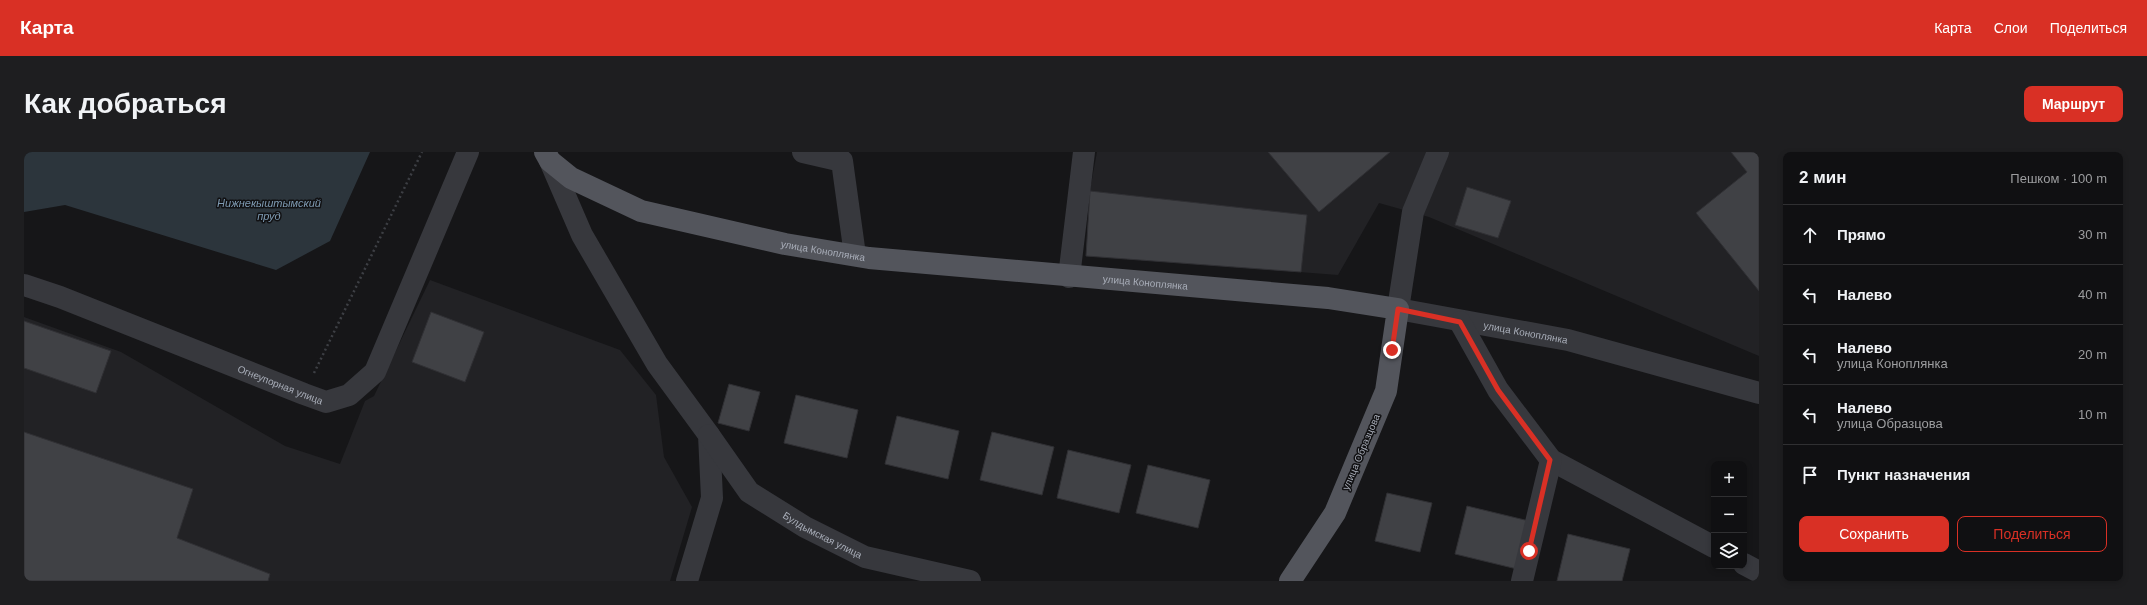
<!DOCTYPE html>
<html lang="ru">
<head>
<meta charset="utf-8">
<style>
	body { margin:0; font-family:Arial,sans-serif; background:#1e1e20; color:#f1f3f6 }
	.controls { position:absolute; right:12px; bottom:12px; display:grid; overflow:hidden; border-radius:8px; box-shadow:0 2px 6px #0003 }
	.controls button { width:36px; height:36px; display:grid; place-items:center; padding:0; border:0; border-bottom:1px solid #303032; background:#101012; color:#f1f3f6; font:20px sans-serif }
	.stop { position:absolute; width:12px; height:12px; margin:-9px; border:3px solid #d93025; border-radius:50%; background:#fff }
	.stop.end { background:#d93025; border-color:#fff; box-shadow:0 1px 4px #0008 }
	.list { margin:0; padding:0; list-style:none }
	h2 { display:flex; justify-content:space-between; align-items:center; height:52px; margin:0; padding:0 16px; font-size:17px }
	h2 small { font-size:13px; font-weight:400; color:#9c9d9f }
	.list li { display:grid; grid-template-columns:26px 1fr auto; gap:12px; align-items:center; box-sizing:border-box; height:60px; padding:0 16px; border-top:1px solid #303032 }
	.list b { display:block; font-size:15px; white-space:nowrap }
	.list p { margin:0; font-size:13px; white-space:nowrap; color:#9c9d9f }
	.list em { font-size:13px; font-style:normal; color:#9c9d9f }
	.actions { display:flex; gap:8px; padding:12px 16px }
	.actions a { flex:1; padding:9px 0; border:1px solid #d93025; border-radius:8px; text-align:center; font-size:14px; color:#d93025 }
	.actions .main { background:#d93025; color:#fff }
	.icon { flex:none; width:22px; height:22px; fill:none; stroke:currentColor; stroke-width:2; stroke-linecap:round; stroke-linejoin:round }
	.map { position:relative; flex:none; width:1735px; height:429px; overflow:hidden; border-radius:8px }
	header { display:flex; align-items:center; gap:24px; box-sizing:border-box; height:56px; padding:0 20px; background:#d93025; color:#fff }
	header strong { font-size:19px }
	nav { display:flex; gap:22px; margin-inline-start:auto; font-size:14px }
	.intro { display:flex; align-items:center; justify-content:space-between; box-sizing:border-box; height:96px; padding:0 24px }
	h1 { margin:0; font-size:28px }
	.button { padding:10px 18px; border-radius:8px; background:#d93025; color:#fff; font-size:14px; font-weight:700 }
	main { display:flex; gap:24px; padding:0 24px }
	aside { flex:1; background:#101012; border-radius:8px; box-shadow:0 2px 6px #0003 }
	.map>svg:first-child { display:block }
</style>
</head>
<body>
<header>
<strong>Карта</strong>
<nav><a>Карта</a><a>Слои</a><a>Поделиться</a></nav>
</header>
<div class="intro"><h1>Как добраться</h1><a class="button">Маршрут</a></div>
<main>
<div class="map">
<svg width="1735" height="429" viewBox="0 0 1735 429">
	<rect width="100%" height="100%" fill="#161618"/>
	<path fill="#222225" d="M1073,0H1735V204L1405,65L1355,51L1314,123L1062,104L1066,38Z
		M406,128L596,198L632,243L640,305L668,355L646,429H0V165L97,200L261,294L316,312L341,249L350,244Z"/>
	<path fill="#2c353c" d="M0,0H346L306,89L252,118L41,53L0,60Z"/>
	<path fill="#404145" stroke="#303034" d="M1244,0H1366L1295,60Z
		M1707,0H1735V139L1672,61L1723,20Z
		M1443,35L1487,49L1474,86L1431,73Z
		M1066,39L1283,63L1277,120L1062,104Z
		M407,160L460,180L441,230L388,210Z
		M0,169L87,199L72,241L0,216Z
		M705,232L736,240L725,279L694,271Z
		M772,243L834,258L823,306L760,291Z
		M873,264L935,279L924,327L861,312Z
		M0,280L169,337L153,386L246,422L244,429H0Z
		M968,280L1030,295L1018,343L956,328Z
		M1044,298L1107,313L1095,361L1033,346Z
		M1124,313L1186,328L1174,376L1112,361Z
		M1363,341L1408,351L1396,400L1351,389Z
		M1443,354L1505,369L1493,417L1431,402Z
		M1544,382L1606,397L1598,429H1533Z"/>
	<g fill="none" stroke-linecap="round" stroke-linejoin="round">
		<path stroke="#3d3f44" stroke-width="2.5" stroke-dasharray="2 3" stroke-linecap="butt" d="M290,221L398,0"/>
		<g stroke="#37383d" stroke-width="22">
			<path d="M779,0L818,9L831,103"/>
			<path id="s1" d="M1414,0L1389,60L1374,157L1544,188L1735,241"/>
			<path d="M526,9L558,83L633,212L685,283L688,346L663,429"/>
			<path d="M1045,125L1060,0"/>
			<path id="s2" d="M0,133L36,145L280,242L302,250L325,243L351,220L444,0"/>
			<path d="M1436,170L1474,238L1527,308L1690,395"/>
			<path id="s3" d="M685,283L725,340L781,375L841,405L946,429"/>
			<path d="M1720,412L1735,420"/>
			<path d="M1498,429L1527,308"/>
		</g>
		<path stroke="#53555c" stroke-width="22" id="s4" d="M521,0L526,9L547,26L617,59L761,92L845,106L1304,146L1374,157L1362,239L1311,361L1266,429"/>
	</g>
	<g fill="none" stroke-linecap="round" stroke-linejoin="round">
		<path stroke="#d93025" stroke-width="5" d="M1368,198L1374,157L1436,170L1474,238L1526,308L1505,399"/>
	</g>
	<g text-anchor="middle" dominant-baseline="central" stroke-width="3" stroke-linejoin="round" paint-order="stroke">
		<g font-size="10" fill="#a8adb8" stroke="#111113">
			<text stroke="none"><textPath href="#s4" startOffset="301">улица Коноплянка</textPath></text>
			<text stroke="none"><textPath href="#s4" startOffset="625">улица Коноплянка</textPath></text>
			<text stroke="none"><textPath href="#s1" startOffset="293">улица Коноплянка</textPath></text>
			<text stroke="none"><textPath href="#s2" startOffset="275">Огнеупорная улица</textPath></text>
			<text transform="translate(1337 300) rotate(-67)">улица Образцова</text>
			<text stroke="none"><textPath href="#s3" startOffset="155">Булдымская улица</textPath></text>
		</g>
		<g font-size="11" font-style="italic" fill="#7f9bb3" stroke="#111113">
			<text x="245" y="51">Нижнекыштымский<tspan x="245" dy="13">пруд</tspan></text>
		</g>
	</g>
</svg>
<div class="controls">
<button>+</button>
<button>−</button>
<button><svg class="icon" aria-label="layers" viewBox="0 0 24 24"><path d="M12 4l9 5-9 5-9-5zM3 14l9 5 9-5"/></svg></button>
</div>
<div class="stop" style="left:1505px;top:399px"></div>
<div class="stop end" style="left:1368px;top:198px"></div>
</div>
<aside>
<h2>2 мин<small>Пешком · 100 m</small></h2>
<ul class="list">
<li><svg class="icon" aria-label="ahead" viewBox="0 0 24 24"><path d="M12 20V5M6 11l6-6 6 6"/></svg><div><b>Прямо</b></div><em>30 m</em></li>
<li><svg class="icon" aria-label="left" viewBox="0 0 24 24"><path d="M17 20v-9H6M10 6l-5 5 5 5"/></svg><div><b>Налево</b></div><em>40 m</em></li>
<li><svg class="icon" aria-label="left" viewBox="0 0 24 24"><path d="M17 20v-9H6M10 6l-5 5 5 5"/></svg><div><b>Налево</b><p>улица Коноплянка</p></div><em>20 m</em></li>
<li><svg class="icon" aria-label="left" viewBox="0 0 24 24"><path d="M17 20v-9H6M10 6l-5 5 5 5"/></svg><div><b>Налево</b><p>улица Образцова</p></div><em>10 m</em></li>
<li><svg class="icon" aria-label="arrive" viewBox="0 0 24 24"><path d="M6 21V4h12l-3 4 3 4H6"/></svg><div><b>Пункт назначения</b></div></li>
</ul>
<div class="actions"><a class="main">Сохранить</a><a>Поделиться</a></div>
</aside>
</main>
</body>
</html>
